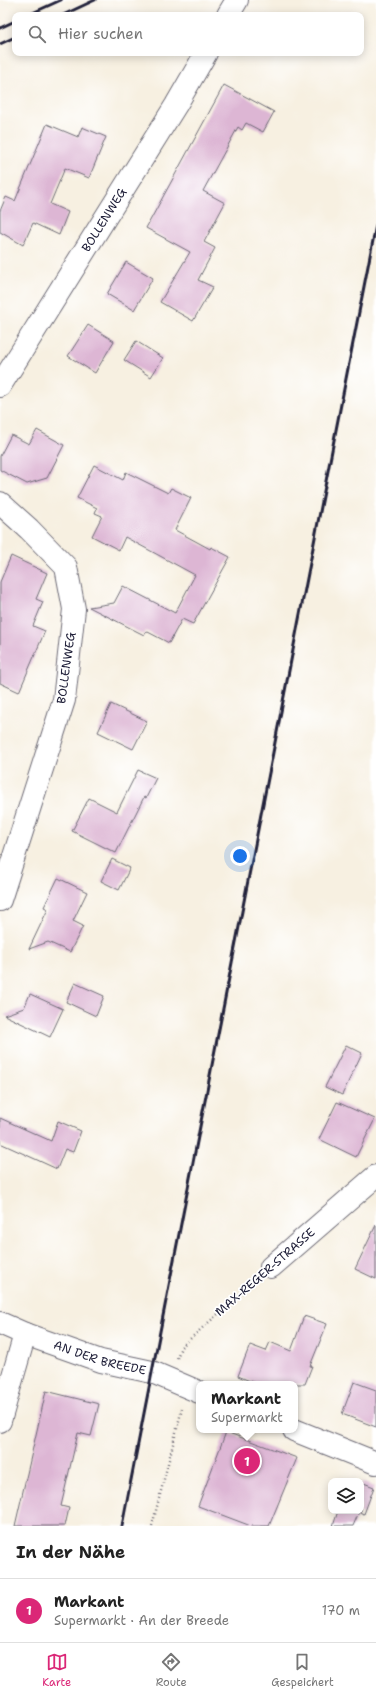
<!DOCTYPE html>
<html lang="de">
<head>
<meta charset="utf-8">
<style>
	body { margin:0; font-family:"Shantell Sans",sans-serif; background:#f2f2f2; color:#222 }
	.controls { position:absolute; right:12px; bottom:12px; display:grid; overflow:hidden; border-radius:8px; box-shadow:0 2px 10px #0003 }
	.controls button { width:36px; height:36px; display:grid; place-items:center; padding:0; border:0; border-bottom:1px solid #e0e0e0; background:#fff; color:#222; font:20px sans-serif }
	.you { position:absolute; left:240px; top:856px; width:14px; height:14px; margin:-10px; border:3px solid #fff; border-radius:50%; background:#1a73e8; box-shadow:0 0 0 6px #1a73e833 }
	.badge { display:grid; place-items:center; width:26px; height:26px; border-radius:50%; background:#db2777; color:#fff; font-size:13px; font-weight:700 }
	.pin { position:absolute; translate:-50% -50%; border:2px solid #fff; box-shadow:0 1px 4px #0006 }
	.popup { position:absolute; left:196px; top:1381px; width:102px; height:52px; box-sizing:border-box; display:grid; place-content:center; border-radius:8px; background:#fff; filter:drop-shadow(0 1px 3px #0005); font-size:13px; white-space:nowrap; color:#767676 }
	.popup b { font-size:15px; color:#222 }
	.popup::after { content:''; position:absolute; left:50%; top:100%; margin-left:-8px; border:8px solid transparent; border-top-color:#fff }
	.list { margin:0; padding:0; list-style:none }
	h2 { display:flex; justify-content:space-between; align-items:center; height:52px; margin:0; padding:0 16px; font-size:17px }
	h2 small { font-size:13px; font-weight:400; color:#767676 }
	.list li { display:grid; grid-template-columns:26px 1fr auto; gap:12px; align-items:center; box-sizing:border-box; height:64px; padding:0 16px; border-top:1px solid #e0e0e0 }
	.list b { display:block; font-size:15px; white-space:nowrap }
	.list p { margin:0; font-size:13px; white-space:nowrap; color:#767676 }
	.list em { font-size:13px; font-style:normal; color:#767676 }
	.icon { flex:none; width:22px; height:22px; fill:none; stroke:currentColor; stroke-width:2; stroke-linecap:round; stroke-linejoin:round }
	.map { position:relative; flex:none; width:376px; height:1526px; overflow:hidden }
	.search { position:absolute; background:#fff; box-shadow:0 2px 10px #0003; left:12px; right:12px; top:12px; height:44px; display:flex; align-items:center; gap:10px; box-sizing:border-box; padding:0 14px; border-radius:8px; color:#767676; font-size:15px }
	.sheet { height:116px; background:#fff }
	nav { display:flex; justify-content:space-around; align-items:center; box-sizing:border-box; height:56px; border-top:1px solid #e0e0e0; background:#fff; font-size:11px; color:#767676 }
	nav a { display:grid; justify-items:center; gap:2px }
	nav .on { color:#db2777 }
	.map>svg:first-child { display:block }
</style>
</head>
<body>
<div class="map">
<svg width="376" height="1526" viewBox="0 0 376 1526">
	<rect width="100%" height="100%" fill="#fff"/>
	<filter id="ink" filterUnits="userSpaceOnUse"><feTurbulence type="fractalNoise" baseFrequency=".025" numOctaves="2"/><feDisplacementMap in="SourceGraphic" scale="8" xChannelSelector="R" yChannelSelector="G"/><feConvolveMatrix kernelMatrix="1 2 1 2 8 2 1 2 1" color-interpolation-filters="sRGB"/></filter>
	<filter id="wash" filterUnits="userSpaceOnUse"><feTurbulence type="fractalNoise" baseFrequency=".012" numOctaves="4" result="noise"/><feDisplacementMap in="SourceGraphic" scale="16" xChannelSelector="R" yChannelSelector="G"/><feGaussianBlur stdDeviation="0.9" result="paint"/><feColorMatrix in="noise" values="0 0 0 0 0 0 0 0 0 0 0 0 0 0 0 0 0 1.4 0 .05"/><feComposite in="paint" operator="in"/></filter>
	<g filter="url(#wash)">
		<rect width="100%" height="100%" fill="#f7f0e1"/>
		<g id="blocks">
			<path fill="#ddb6d4" d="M224,85L274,112L263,132L246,123L242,130L238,127L203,191L225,203L204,242L215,248L198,280L213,287L193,321L160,302L190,252L146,228Z
				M47,124L78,137L82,127L106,137L89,178L65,168L50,204L68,212L59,235L33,223L23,245L0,232V211L6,197L15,201Z
				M126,262L153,278L134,310L107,294Z
				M88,325L114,341L95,373L68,356Z
				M136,341L163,358L151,377L124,360Z
				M37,430L64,445L47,478L27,484L0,470V456L11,435L29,444Z
				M94,465L123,480L126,472L168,493L171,488L191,498L175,530L210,549L211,547L230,557L193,624L182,619L169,643L146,631L144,635L89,607L114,603L123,586L175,613L195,575L125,537L119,550L92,536L102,516L95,513L97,508L77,498Z
				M11,556L47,573L36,599L43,602L33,626L45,631L19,692L0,683V582Z
				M111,704L147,721L133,749L98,732Z
				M138,770L156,778L146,798L144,797L116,853L72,831L89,798L117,812Z
				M112,859L130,868L119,890L101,881Z
				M58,878L87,892L73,921L83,926L70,952L48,942L29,949L48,909L44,907Z
				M75,983L104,996L96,1016L66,1002Z
				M30,994L63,1009L50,1037L4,1015L24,1008Z
				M346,1045L362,1053L342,1095L325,1087Z
				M337,1102L375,1119L356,1157L319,1139Z
				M0,1118L51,1141L58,1121L81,1131L73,1152L65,1149L57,1169L0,1143Z
				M376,1225V1279L355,1269Z
				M304,1316L327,1324L310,1366H312L305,1384H257L238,1376L250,1345L266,1351L270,1342L291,1351Z
				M354,1382L376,1390V1427L342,1414Z
				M46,1391L99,1404L91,1436L78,1433L61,1506L69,1508L65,1526H15Z
				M226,1432L297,1458L269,1526H251L198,1506Z
				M361,1482L374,1487L364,1514L359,1512L353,1526H333L338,1511H361Z"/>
		</g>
	</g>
	<g filter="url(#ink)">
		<use href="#blocks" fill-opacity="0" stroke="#6d6a75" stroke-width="1"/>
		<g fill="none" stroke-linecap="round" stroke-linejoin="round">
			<defs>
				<g id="street">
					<path d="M228,15L237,0"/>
					<path id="s1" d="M0,386L176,105L206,53"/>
					<path d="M0,503L29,529L66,567L74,609L64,700L0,900"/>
					<path d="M271,1267L376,1176"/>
					<path id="s2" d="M0,1323L25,1334L101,1361L152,1372L199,1392"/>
					<path d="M0,1421L25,1334"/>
					<path d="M294,1430L376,1463"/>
				</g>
			</defs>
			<use href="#street" stroke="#6d6a75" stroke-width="24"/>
			<path stroke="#6d6a75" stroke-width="2.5" stroke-dasharray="1 3" stroke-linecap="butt" d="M177,1358L181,1347L254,1282
				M152,1526L182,1409"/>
			<use href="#street" stroke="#fff" stroke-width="22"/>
			<path stroke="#22223b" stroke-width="3" d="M28,15L61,0
				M63,15L95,0
				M0,28L15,21
				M0,44L15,37
				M122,1526L376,225"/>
		</g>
	</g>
	<g text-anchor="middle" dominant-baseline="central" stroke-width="3.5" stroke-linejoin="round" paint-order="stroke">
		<g font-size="12" fill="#22223b" stroke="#fff">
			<text stroke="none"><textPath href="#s1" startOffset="196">BOLLENWEG</textPath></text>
			<text transform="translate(66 668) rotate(-82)">BOLLENWEG</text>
			<text transform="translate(265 1272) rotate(-41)">MAX-REGER-STRASSE</text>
			<text stroke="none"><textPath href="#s2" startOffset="106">AN DER BREEDE</textPath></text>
		</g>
	</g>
</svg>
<div class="controls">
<button><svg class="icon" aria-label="layers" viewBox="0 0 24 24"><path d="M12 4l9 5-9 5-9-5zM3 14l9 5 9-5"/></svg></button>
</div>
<div class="you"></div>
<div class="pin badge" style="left:247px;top:1461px">1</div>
<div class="popup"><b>Markant</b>Supermarkt</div>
<div class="search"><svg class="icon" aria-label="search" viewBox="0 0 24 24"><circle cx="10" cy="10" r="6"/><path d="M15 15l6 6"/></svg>Hier suchen</div>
</div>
<section class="sheet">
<h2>In der Nähe<small></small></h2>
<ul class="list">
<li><span class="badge">1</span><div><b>Markant</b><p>Supermarkt · An der Breede</p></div><em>170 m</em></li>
</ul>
</section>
<nav>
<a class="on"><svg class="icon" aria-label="map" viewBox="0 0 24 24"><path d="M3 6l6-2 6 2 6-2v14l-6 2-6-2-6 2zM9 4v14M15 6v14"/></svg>Karte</a>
<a><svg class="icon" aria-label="directions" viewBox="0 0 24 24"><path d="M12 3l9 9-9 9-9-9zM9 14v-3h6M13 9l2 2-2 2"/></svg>Route</a>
<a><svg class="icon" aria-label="saved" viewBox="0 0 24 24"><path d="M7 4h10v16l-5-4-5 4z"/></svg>Gespeichert</a>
</nav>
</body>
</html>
